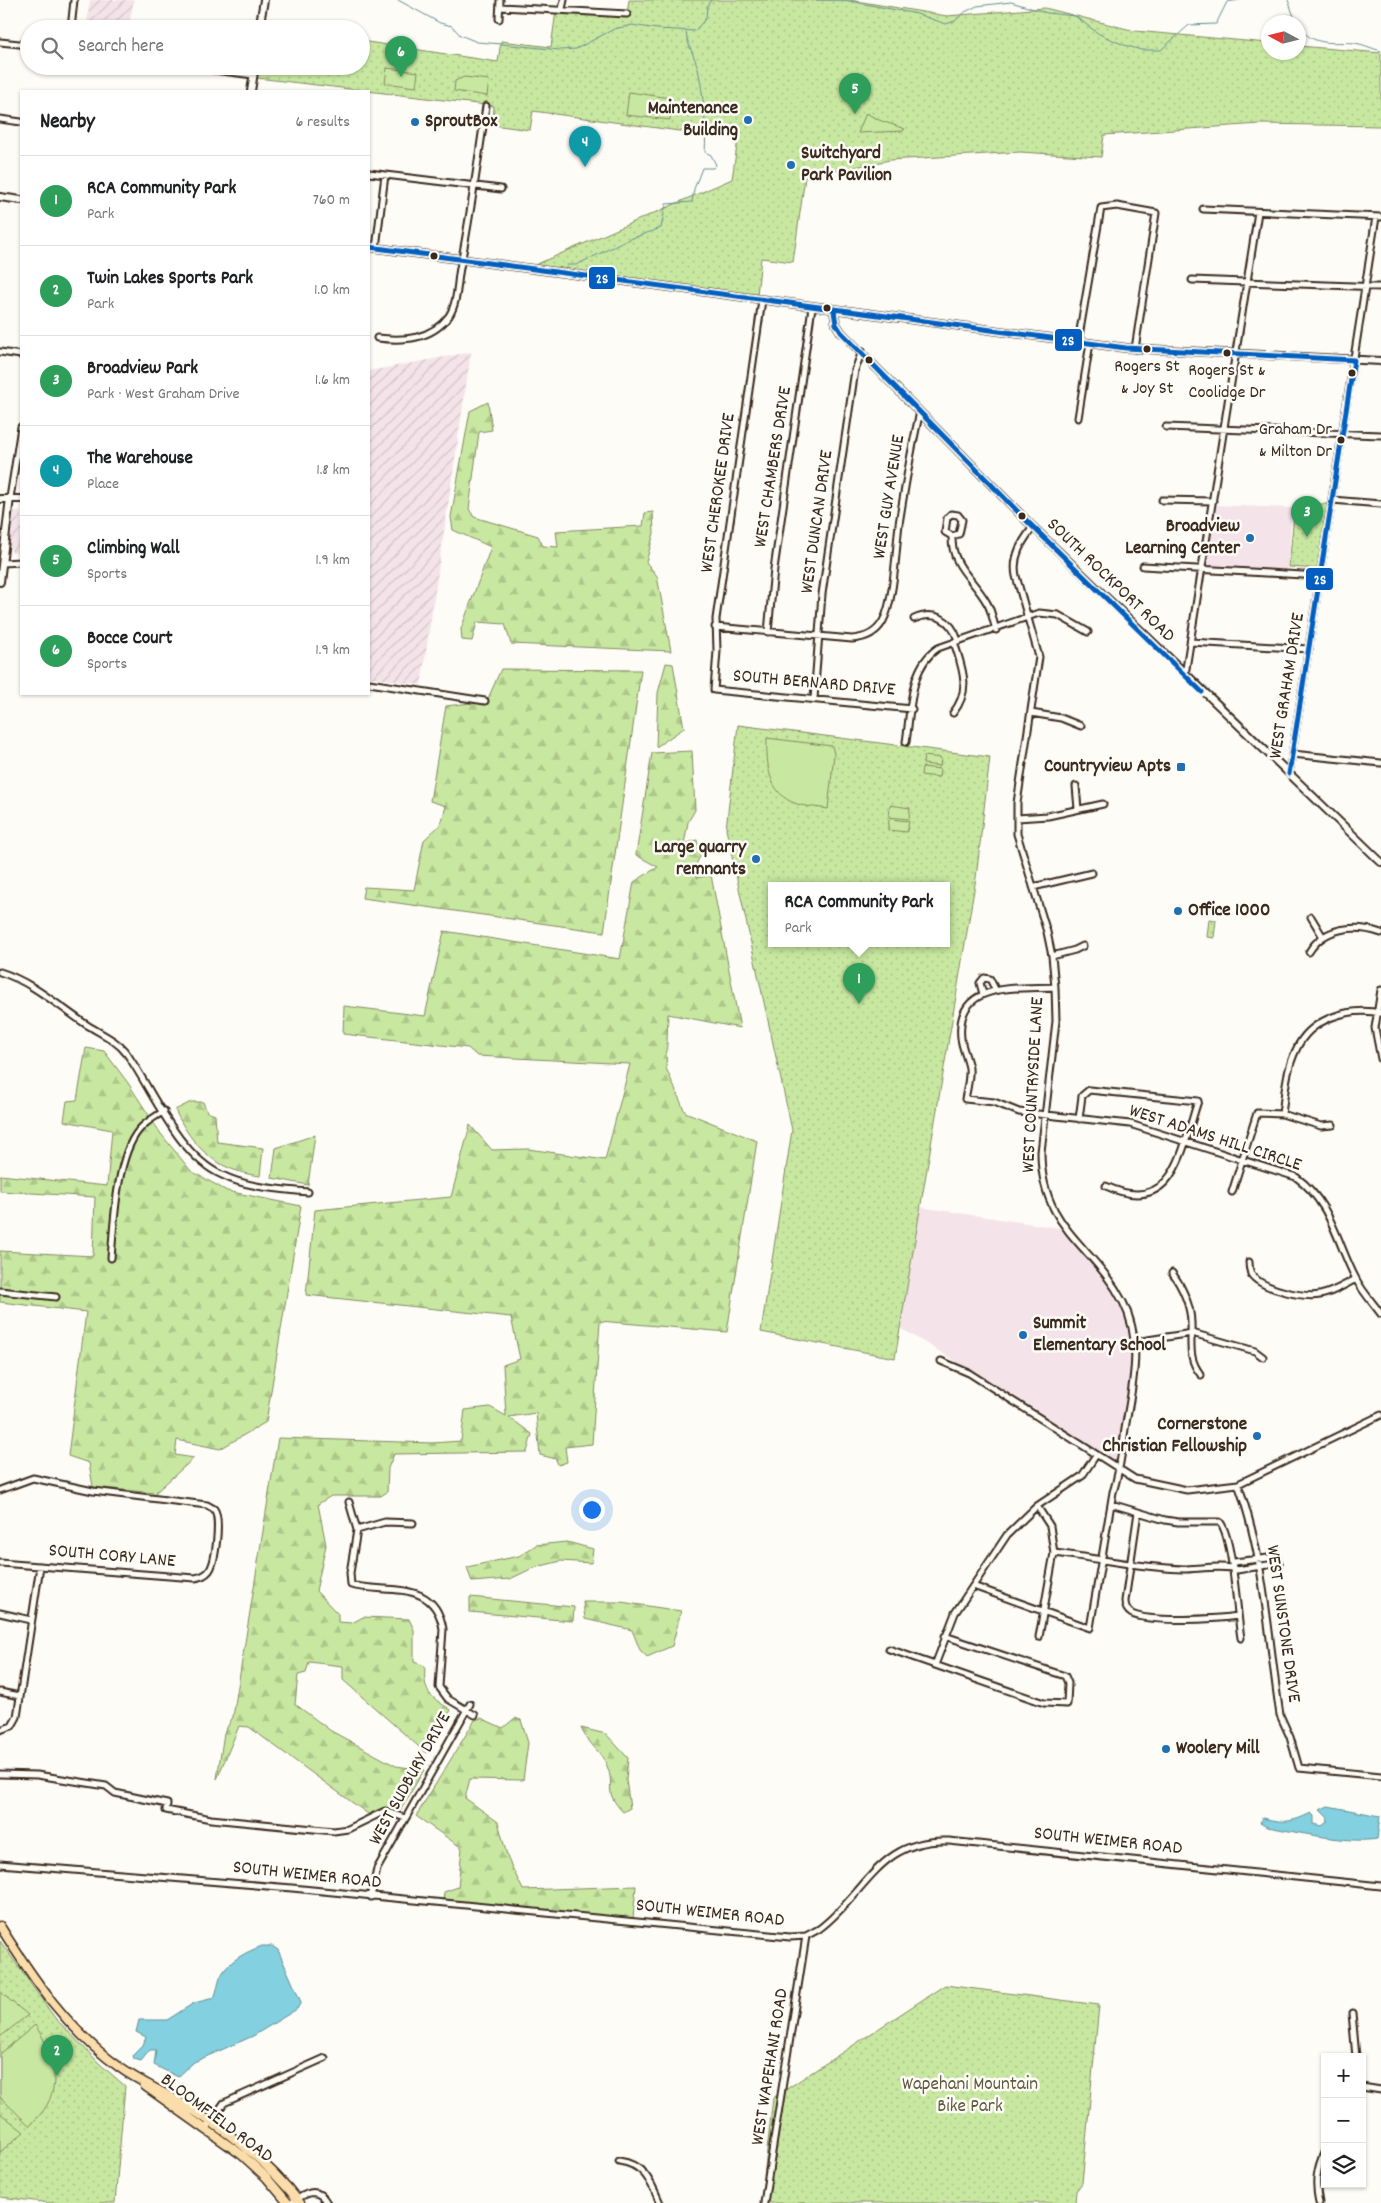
<!DOCTYPE html>
<html lang="en">
<head>
<meta charset="utf-8">
<style>
	body { margin:0; font-family:Dekko,sans-serif; background:#f2f2f2; color:#202124 }
	.controls { position:absolute; right:15px; bottom:15px; display:grid; overflow:hidden; border-radius:0px; box-shadow:0 1px 4px #0004 }
	.controls button { width:45px; height:45px; display:grid; place-items:center; padding:0; border:0; border-bottom:1px solid #e0e0e0; background:#fff; color:#202124; font:25px sans-serif }
	.compass { position:absolute; left:1261px; top:15px; width:45px; height:45px; border-radius:50%; background:#fff; box-shadow:0 1px 4px #0004; rotate:277deg }
	.you { position:absolute; left:591px; top:1509px; width:18px; height:18px; margin:-12px; border:4px solid #fff; border-radius:50%; background:#1a73e8; box-shadow:0 0 0 8px #1a73e833 }
	.badge { display:grid; place-items:center; width:32px; height:32px; border-radius:50%; background:#2563eb; color:#fff; font-size:16px; font-weight:700 }
	.pin { position:absolute; translate:-50% -41px; filter:drop-shadow(0 1px 2px #0008) }
	.pin::after { content:''; position:absolute; top:26px; width:18px; height:15px; background:inherit; clip-path:polygon(0 0,100% 0,50% 100%) }
	.popup { position:absolute; left:768px; top:882px; width:182px; height:65px; box-sizing:border-box; display:grid; place-content:center; border-radius:0px; background:#fff; filter:drop-shadow(0 1px 4px #0005); font-size:16px; white-space:nowrap; color:#757577 }
	.popup b { font-size:19px; color:#202124 }
	.popup::after { content:''; position:absolute; left:50%; top:100%; margin-left:-10px; border:10px solid transparent; border-top-color:#fff }
	.list { margin:0; padding:0; list-style:none }
	h2 { display:flex; justify-content:space-between; align-items:center; height:65px; margin:0; padding:0 20px; font-size:21px }
	h2 small { font-size:16px; font-weight:400; color:#757577 }
	.list li { display:grid; grid-template-columns:32px 1fr auto; gap:15px; align-items:center; box-sizing:border-box; height:90px; padding:0 20px; border-top:1px solid #e0e0e0 }
	.list b { display:block; font-size:19px; white-space:nowrap }
	.list p { margin:0; font-size:16px; white-space:nowrap; color:#757577 }
	.list em { font-size:16px; font-style:normal; color:#757577 }
	.icon { flex:none; width:28px; height:28px; fill:none; stroke:currentColor; stroke-width:2; stroke-linecap:round; stroke-linejoin:round }
	.map { position:relative; flex:none; width:1381px; height:2203px; overflow:hidden }
	.search { position:absolute; background:#fff; box-shadow:0 1px 4px #0004; left:20px; top:20px; width:350px; height:55px; display:flex; align-items:center; gap:12px; box-sizing:border-box; padding:0 18px; border-radius:28px; color:#757577; font-size:19px }
	.panel { position:absolute; background:#fff; box-shadow:0 1px 4px #0004; left:20px; top:90px; width:350px; height:605px; border-radius:0px }
	.map>svg:first-child { display:block }
</style>
</head>
<body>
<div class="map">
<svg width="1381" height="2203" viewBox="0 0 1381 2203">
	<defs>
		<pattern id="industrial-furrows" width="10" height="10" patternUnits="userSpaceOnUse" patternTransform="scale(1.25)"><rect width="10" height="10" fill="#f4e4ea"/><path d="M-1 1l2-2M0 10L10 0M9 11l2-2" fill="none" stroke="#d2c4c8"/></pattern>
		<pattern id="forest-firs" width="22" height="20" patternUnits="userSpaceOnUse" patternTransform="scale(1.25)"><rect width="22" height="20" fill="#c8e8a1"/><path d="M5 1l3.5 6h-7zM16 11l3.5 6h-7z" fill="#adc78a"/></pattern>
		<pattern id="park-dots" width="8" height="8" patternUnits="userSpaceOnUse" patternTransform="scale(1.25)"><rect width="8" height="8" fill="#c8e8a1"/><path d="M2 2h.1M6 6h.1" fill="none" stroke="#adc78a" stroke-width="1.8" stroke-linecap="round"/></pattern>
	</defs>
	<rect width="100%" height="100%" fill="#fdfcf7"/>
	<filter id="ink" filterUnits="userSpaceOnUse"><feTurbulence type="fractalNoise" baseFrequency=".02" numOctaves="2"/><feDisplacementMap in="SourceGraphic" scale="10" xChannelSelector="R" yChannelSelector="G"/><feConvolveMatrix kernelMatrix="1 2 1 2 8 2 1 2 1" color-interpolation-filters="sRGB"/></filter>
	<g filter="url(#ink)">
		<path fill="#f4e4ea" d="M1214,505L1292,508L1288,570L1205,567Z
			M920,1207L1066,1229L1125,1300L1135,1343L1119,1472L1072,1439L1034,1408L900,1328Z"/>
		<path fill="url(#industrial-furrows)" d="M90,0H134L128,29H86Z
			M471,352L421,685L369,677V371Z
			M14,511L21,512V553H12L9,544Z"/>
		<path fill="url(#forest-firs)" stroke="#828960" d="M488,402L492,430L479,432L469,509L474,517L538,536L543,546L558,547L556,531L643,526L645,513L653,512L654,533L646,562L657,576L671,651L511,644L505,624L477,622L472,641L462,640L461,629L491,547L453,530L451,517L470,411Z
			M666,663L673,664L684,728L656,747L658,693Z
			M501,669L641,670L604,932L362,898L364,887L414,890L424,840L441,824L446,806L430,801L446,706L487,701Z
			M692,751L695,810L688,822L684,844L697,840L700,857L697,862V878L711,875L740,1028L668,1014L666,1068L685,1112L757,1141L727,1332L600,1321L592,1444L565,1447L567,1462L558,1465L556,1459L540,1455L536,1413L509,1417L532,1434L527,1452L394,1454L388,1468L387,1492L381,1496H331L318,1504L326,1545L316,1591L338,1614V1622L352,1623L363,1617L409,1619L414,1630V1662L425,1666C423,1694 430,1696 451,1710L426,1753L343,1680V1666L309,1662L306,1673L298,1675L295,1704L331,1731L396,1766L424,1770L400,1811L382,1808L368,1814L249,1727L239,1726L217,1779L224,1733L233,1717L278,1438L432,1443L461,1441L465,1410L490,1407L506,1416L503,1365L520,1359L511,1317L306,1295L315,1210L451,1197L470,1125L492,1150L528,1149L605,1160L630,1064L477,1056L468,1048L343,1034L344,1006L425,1016L444,931L620,959L634,882L658,867L636,855L652,753Z
			M86,1048L104,1051L128,1083L161,1134L191,1171L227,1191L301,1206L266,1422L220,1449L177,1440L175,1455L194,1458L155,1493L93,1487L89,1463L68,1456L86,1312L0,1302V1251L93,1256L95,1197L0,1191V1175L107,1186L112,1130L64,1121L67,1101L77,1100Z
			M191,1102H203L207,1112L215,1115L217,1142L263,1148L260,1176C217,1171 193,1148 175,1110Z
			M315,1135L308,1185L272,1178L276,1148Z
			M567,1542L593,1549L591,1563L561,1561L533,1568L510,1579L472,1582L467,1567L519,1556L536,1545Z
			M470,1597L574,1607L573,1621L470,1612Z
			M583,1602H621L681,1611L672,1646L647,1657L640,1650L632,1630L585,1619Z
			M481,1718L503,1728L515,1718L521,1720L528,1743L523,1780L470,1779L465,1798L498,1822L508,1859L523,1890L636,1886L633,1918L443,1901L444,1892L458,1887L462,1848L416,1816L475,1720Z
			M581,1728L606,1734L628,1758L626,1780L630,1808L623,1812C602,1790 616,1788 607,1766C602,1752 587,1743 581,1728Z"/>
		<path fill="url(#park-dots)" stroke="#828960" fill-rule="evenodd" d="M629,0H850L947,16L1045,8L1135,31L1268,43V52H1298L1299,46L1381,53V126L1259,124L1104,135L1101,157L1020,152L890,160L805,177L793,262L761,258L757,295L535,265L732,179L738,139L533,111L530,130L493,125L494,106L257,78L258,66H361V41L498,62L501,41L551,47L556,11L627,14Z
			M1295,504H1329L1318,569L1289,567Z
			M738,725L990,757L976,878L895,1358L761,1332L792,1130L726,829ZM772,885H946V943H772Z
			M1209,919L1216,920L1214,938L1207,937Z
			M0,1941L55,2018L101,2065L125,2086L115,2203H51L0,2197Z
			M945,1985L1099,2005L1082,2183L1076,2191L1075,2203H761L773,2098Z"/>
		<path fill="#c8e8a1" stroke="#828960" d="M304,66H325V72L304,70Z
			M387,68L418,72L416,87L385,83Z
			M464,77L489,80L487,96L454,91L455,81Z
			M629,92L670,98V120L626,115Z
			M866,113L879,120L905,129L903,131L858,133Z
			M767,738L832,746L834,754L828,809C818,807 807,807 797,804C768,795 766,763 767,738Z
			M924,756L941,758L940,766L923,764Z
			M922,767L940,769L939,777L921,775Z
			M890,805L910,808L909,819L889,817Z
			M889,819L909,821L907,832L888,830Z
			M0,1992L28,2015L0,2037Z
			M35,2025C51,2049 62,2077 47,2105C43,2113 35,2119 30,2126L0,2097V2054Z
			M0,2113L24,2132L0,2152Z"/>
		<path fill="#82d0e0" stroke="#668e92" d="M1328,1806L1380,1816L1377,1839C1348,1844 1297,1832 1267,1827L1260,1823L1262,1818C1284,1823 1290,1823 1311,1813L1314,1816V1824L1322,1826L1327,1822L1328,1818L1320,1810Z
			M262,1946H272L278,1950L301,2002L297,2009L253,2036L194,2062L178,2077L154,2065L156,2050H150L141,2061L134,2059L133,2055L143,2045L146,2037L136,2032L139,2020H167L194,2003L214,1998C217,1991 218,1984 220,1978C227,1961 246,1952 262,1946Z"/>
		<g fill="none" stroke-linecap="round" stroke-linejoin="round">
			<path stroke="#668e92" stroke-width="1" d="M398,0L440,23L452,26L460,35L477,42L502,44L560,50L576,49L614,29L632,25L657,29L695,31L706,18L707,6L711,0
				M811,0H844L917,14L946,24L955,21L965,12L977,6L1011,2L1047,13L1075,16L1099,34L1124,45L1141,50H1161L1189,25L1216,24L1227,2L1239,0
				M1288,0L1296,22
				M1298,26C1315,48 1331,41 1355,43C1363,44 1373,49 1381,51
				M567,265H576L630,239L661,228L666,204L692,202L694,189L702,168H713L716,165L711,155L705,152C707,131 703,91 698,69C695,56 687,45 686,32"/>
			<defs>
				<path id="minor" d="M500,7L627,14
					M562,9L564,0
					M499,19L500,0
					M71,29L74,0
					M0,42L29,45
					M184,66L253,75
					M0,119L21,122
					M369,173L501,189
					M1203,209L1381,217
					M376,248L385,175
					M1192,280L1381,287
					M762,300L716,619L717,651L714,690L912,709
					M377,338C404,341 431,340 449,316C458,302 457,283 460,268C471,214 478,160 486,106
					M1078,342L1101,208L1117,206L1156,213L1135,349
					M0,352L21,355
					M1078,418L1090,343
					M1166,427L1381,435
					M10,498L21,427
					M1162,500L1213,501
					M1332,500L1381,504
					M952,536L945,532L947,518L951,514L958,515L962,520L959,534L952,536C951,567 974,579 987,603C992,611 993,621 996,630
					M3,563L21,562
					M1143,566L1320,576
					M914,619C934,610 951,619 958,640
					M715,627L852,639C865,638 876,634 883,621C894,602 896,548 899,524C905,486 911,448 920,412
					M768,632L774,569L812,307
					M1191,642L1309,649
					M1185,675L1258,212
					M369,683L485,701
					M814,699L822,594L855,370L862,351
					M953,713C972,689 962,668 954,642
					M1031,713L1061,718L1081,726
					M906,742C911,711 909,667 938,648L1039,613L1058,615L1088,632
					M1292,754L1381,763
					M1289,774L1376,217
					M1076,786L1078,809
					M1017,818L1048,816L1103,804
					M1033,887L1092,873
					M1311,917L1323,937
					M1309,952C1324,927 1355,924 1381,933
					M1052,956L1075,950L1083,946
					M0,972C32,982 56,1004 84,1023C99,1033 116,1039 127,1054C154,1093 178,1155 222,1175C248,1188 279,1189 308,1192
					M1055,987C1018,989 955,980 961,1038C962,1048 967,1057 969,1068C970,1078 967,1089 965,1099L994,1102L1019,1112L1130,1124L1296,1177C1331,1202 1337,1243 1356,1279C1362,1291 1373,1303 1381,1314
					M1381,990L1375,1028L1381,1059
					M983,994L980,983L984,978L990,979L995,989
					M1282,1114C1285,1093 1286,1070 1296,1050C1310,1018 1349,1007 1381,1013
					M1079,1119L1082,1096L1089,1090L1198,1101C1182,1148 1175,1218 1106,1186
					M1232,1192L1257,1113L1282,1114L1321,1126L1333,1125
					M111,1258C114,1224 116,1157 139,1130C145,1122 155,1117 164,1111
					M1249,1262C1249,1266 1250,1271 1251,1274C1261,1289 1304,1298 1320,1295C1332,1293 1344,1285 1356,1279
					M1172,1273C1182,1286 1191,1306 1191,1323C1192,1343 1187,1358 1201,1375
					M0,1291L56,1297
					M1135,1342L1192,1333L1255,1351L1263,1357
					M941,1361L969,1373L1135,1479L1187,1490L1238,1484L1381,1415
					M1238,1484C1265,1558 1268,1637 1280,1715L1290,1737L1299,1768L1381,1776
					M0,1490L33,1478L93,1491L207,1505L214,1509C221,1517 216,1562 209,1571C205,1576 200,1577 195,1578L0,1563
					M349,1502L357,1530L350,1573L351,1585C386,1594 435,1578 443,1629L439,1687L448,1699L475,1715
					M1111,1504L1165,1520L1178,1522H1220C1233,1538 1237,1614 1241,1638
					M1037,1506L1050,1526L1054,1553L1039,1637
					M1138,1512L1125,1601C1125,1606 1127,1611 1132,1614C1152,1623 1215,1619 1238,1616
					M357,1530L385,1522L413,1523
					M1054,1553C1097,1558 1140,1568 1184,1569C1197,1569 1227,1564 1237,1570L1279,1563
					M1232,1566L1234,1562L1277,1557
					M973,1586L1090,1628L1113,1492C1120,1471 1122,1451 1125,1429C1132,1387 1144,1343 1123,1302C1093,1244 1041,1229 1041,1152L1056,1021L1055,987L1052,956L1047,932L1017,834V803L1039,657L1016,576C1012,556 1022,542 1033,527
					M0,1613L31,1620
					M945,1636L1065,1676L1068,1683L1067,1704L1044,1703L935,1665L955,1613L1007,1535L1037,1506L1082,1476L1096,1455
					M889,1649L935,1665
					M0,1692L20,1696
					M0,1730L12,1726L17,1717L40,1566
					M0,1774L37,1775L106,1786L115,1793L167,1804L166,1810L211,1819L334,1831L348,1829L385,1811L405,1818
					M0,1864L292,1888L790,1937L806,1936L819,1929C867,1893 879,1838 949,1841L1381,1886
					M371,1897L377,1869L470,1704
					M1352,2013L1356,2057
					M1362,2087L1381,2090
					M205,2129L224,2103L325,2058
					M619,2161C644,2164 651,2182 660,2203
					M291,2203C304,2194 317,2185 327,2203
					M764,2203L806,1936
					M1319,2203C1315,2184 1316,2169 1325,2151"/>
				<path id="tertiary" d="M259,29L264,0
					M251,91L255,66
					M0,197L21,200
					M369,247L1126,348L1381,361
					M834,311L836,324L841,332L1029,523L1381,862
					M0,499H21
					M0,582L10,498"/>
				<path id="primary" d="M0,1926C33,1979 68,2030 119,2067C138,2081 158,2089 178,2101C225,2129 267,2160 300,2203
					M145,2086L242,2155L266,2177L288,2203"/>
			</defs>
			<use href="#minor" stroke="#3b2a1e" stroke-width="9"/>
			<use href="#tertiary" stroke="#3b2a1e" stroke-width="10"/>
			<use href="#primary" stroke="#3b2a1e" stroke-width="11"/>
			<use href="#minor" stroke="#fdfcf7" stroke-width="5"/>
			<use href="#tertiary" stroke="#fdfcf7" stroke-width="6"/>
			<use href="#primary" stroke="#faddab" stroke-width="8"/>
			<defs>
				<path id="bus-1" d="M369,247L1126,348L1354,360L1289,774
					M834,311L836,324L841,332L1029,523L1202,692"/>
			</defs>
			<use href="#bus-1" stroke="#fdfcf7" stroke-width="9"/>
			<use href="#bus-1" stroke="#035ebf" stroke-width="5"/>
		</g>
	</g>
	<g fill="#1f6fb2" stroke="#fdfcf7" stroke-width="2">
		<circle cx="748" cy="120" r="5"/>
		<circle cx="415" cy="122" r="5"/>
		<circle cx="791" cy="165" r="5"/>
		<circle cx="1250" cy="538" r="5"/>
		<rect x="1176" y="762" width="10" height="10" rx="2.5"/>
		<circle cx="756" cy="859" r="5"/>
		<circle cx="1178" cy="911" r="5"/>
		<circle cx="1023" cy="1335" r="5"/>
		<circle cx="1257" cy="1436" r="5"/>
		<circle cx="1166" cy="1749" r="5"/>
	</g>
	<g fill="#3b2a1e" stroke="#fdfcf7" stroke-width="2">
		<circle cx="434" cy="256" r="4.5"/>
		<circle cx="827" cy="308" r="4.5"/>
		<circle cx="1147" cy="349" r="4.5"/>
		<circle cx="1227" cy="353" r="4.5"/>
		<circle cx="869" cy="360" r="4.5"/>
		<circle cx="1352" cy="373" r="4.5"/>
		<circle cx="1341" cy="440" r="4.5"/>
		<circle cx="1022" cy="516" r="4.5"/>
	</g>
	<g text-anchor="middle" dominant-baseline="central" stroke-width="5" stroke-linejoin="round" paint-order="stroke">
		<g font-size="18" fill="#3b2a1e" stroke="#fdfcf7">
			<text x="1147" y="367">Rogers St<tspan x="1147" dy="22">&amp; Joy St</tspan></text>
			<text x="1227" y="371">Rogers St &amp;<tspan x="1227" dy="22">Coolidge Dr</tspan></text>
			<text x="1332" y="430" text-anchor="end">Graham Dr<tspan x="1332" dy="22">&amp; Milton Dr</tspan></text>
		</g>
		<g font-size="19" font-weight="bold" fill="#3b2a1e" stroke="#fdfcf7" text-anchor="end">
			<text x="738" y="109">Maintenance<tspan x="738" dy="22">Building</tspan></text>
			<text x="425" y="122" text-anchor="start">SproutBox</text>
			<text x="801" y="154" text-anchor="start">Switchyard<tspan x="801" dy="22">Park Pavilion</tspan></text>
			<text x="1240" y="527">Broadview<tspan x="1240" dy="22">Learning Center</tspan></text>
			<text x="1171" y="767">Countryview Apts</text>
			<text x="746" y="848">Large quarry<tspan x="746" dy="22">remnants</tspan></text>
			<text x="1188" y="911" text-anchor="start">Office 1000</text>
			<text x="1033" y="1324" text-anchor="start">Summit<tspan x="1033" dy="22">Elementary School</tspan></text>
			<text x="1247" y="1425">Cornerstone<tspan x="1247" dy="22">Christian Fellowship</tspan></text>
			<text x="1176" y="1749" text-anchor="start">Woolery Mill</text>
		</g>
		<g font-size="19" fill="#3b2a1e" stroke="#fdfcf7">
			<text transform="translate(774 467) rotate(-81)">WEST CHAMBERS DRIVE</text>
			<text transform="translate(719 493) rotate(-82)">WEST CHEROKEE DRIVE</text>
			<text transform="translate(890 497) rotate(-81)">WEST GUY AVENUE</text>
			<text transform="translate(818 522) rotate(-82)">WEST DUNCAN DRIVE</text>
			<text transform="translate(1110 581) rotate(44)">SOUTH ROCKPORT ROAD</text>
			<text transform="translate(814 684) rotate(5)">SOUTH BERNARD DRIVE</text>
			<text transform="translate(1288 686) rotate(-81)">WEST GRAHAM DRIVE</text>
			<text transform="translate(1034 1085) rotate(-87)">WEST COUNTRYSIDE LANE</text>
			<text transform="translate(1215 1139) rotate(18)">WEST ADAMS HILL CIRCLE</text>
			<text transform="translate(112 1557) rotate(5)">SOUTH CORY LANE</text>
			<text transform="translate(1282 1624) rotate(82)">WEST SUNSTONE DRIVE</text>
			<text transform="translate(411 1779) rotate(-61)">WEST SUDBURY DRIVE</text>
			<text transform="translate(1108 1842) rotate(6)">SOUTH WEIMER ROAD</text>
			<text transform="translate(307 1876) rotate(6)">SOUTH WEIMER ROAD</text>
			<text transform="translate(710 1914) rotate(6)">SOUTH WEIMER ROAD</text>
			<text transform="translate(771 2067) rotate(-81)">WEST WAPEHANI ROAD</text>
			<text transform="translate(216 2119) rotate(37)">BLOOMFIELD ROAD</text>
		</g>
		<g font-size="19" fill="#5e5a3f" stroke="#fdfcf7">
			<text x="970" y="2085">Wapehani Mountain<tspan x="970" dy="22">Bike Park</tspan></text>
		</g>
	</g>
	<g stroke="#fdfcf7" stroke-width="2">
		<rect x="588" y="266" width="28" height="24" rx="5" fill="#035ebf"/>
		<rect x="1054" y="328" width="29" height="24" rx="5" fill="#035ebf"/>
		<rect x="1305" y="567" width="29" height="24" rx="5" fill="#035ebf"/>
	</g>
	<g font-size="14" text-anchor="middle" font-weight="bold" fill="#fff">
		<text x="602" y="283">2S</text>
		<text x="1068" y="345">2S</text>
		<text x="1320" y="584">2S</text>
	</g>
</svg>
<div class="controls">
<button>+</button>
<button>−</button>
<button><svg class="icon" aria-label="layers" viewBox="0 0 24 24"><path d="M12 4l9 5-9 5-9-5zM3 14l9 5 9-5"/></svg></button>
</div>
<svg class="compass" viewBox="-18 -18 36 36"><path d="M0-13l5 13h-10z" fill="#e53935"/><path d="M0 13l5-13h-10z" fill="#757577"/></svg>
<div class="you"></div>
<div class="pin badge" style="left:859px;top:1004px;background:#2e9e5b">1</div>
<div class="popup"><b>RCA Community Park</b>Park</div>
<div class="pin badge" style="left:57px;top:2076px;background:#2e9e5b">2</div>
<div class="pin badge" style="left:1307px;top:537px;background:#2e9e5b">3</div>
<div class="pin badge" style="left:585px;top:167px;background:#0f9aa8">4</div>
<div class="pin badge" style="left:855px;top:114px;background:#2e9e5b">5</div>
<div class="pin badge" style="left:401px;top:77px;background:#2e9e5b">6</div>
<div class="search"><svg class="icon" aria-label="search" viewBox="0 0 24 24"><circle cx="10" cy="10" r="6"/><path d="M15 15l6 6"/></svg>Search here</div>
<section class="panel">
<h2>Nearby<small>6 results</small></h2>
<ul class="list">
<li><span class="badge" style="background:#2e9e5b">1</span><div><b>RCA Community Park</b><p>Park</p></div><em>760 m</em></li>
<li><span class="badge" style="background:#2e9e5b">2</span><div><b>Twin Lakes Sports Park</b><p>Park</p></div><em>1.0 km</em></li>
<li><span class="badge" style="background:#2e9e5b">3</span><div><b>Broadview Park</b><p>Park · West Graham Drive</p></div><em>1.6 km</em></li>
<li><span class="badge" style="background:#0f9aa8">4</span><div><b>The Warehouse</b><p>Place</p></div><em>1.8 km</em></li>
<li><span class="badge" style="background:#2e9e5b">5</span><div><b>Climbing Wall</b><p>Sports</p></div><em>1.9 km</em></li>
<li><span class="badge" style="background:#2e9e5b">6</span><div><b>Bocce Court</b><p>Sports</p></div><em>1.9 km</em></li>
</ul>
</section>
</div>
</body>
</html>
